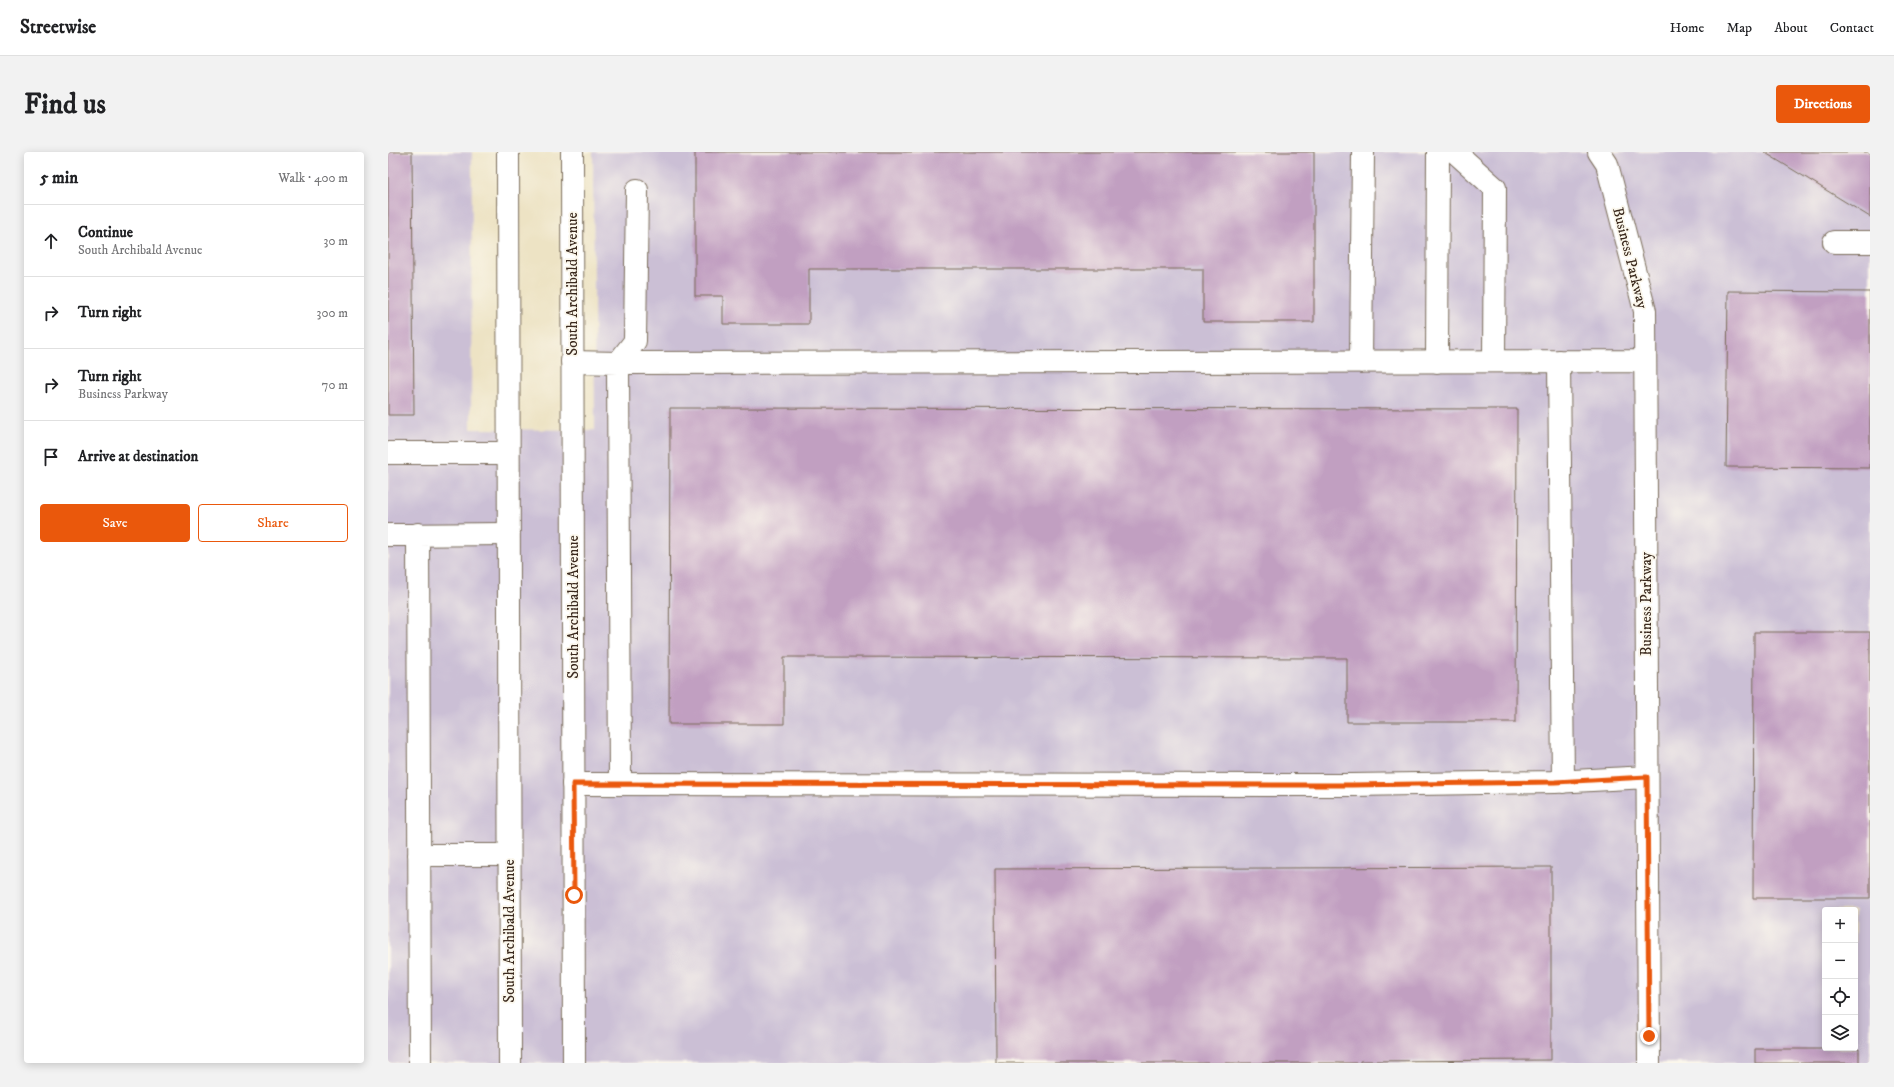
<!DOCTYPE html>
<html lang="en">
<head>
<meta charset="utf-8">
<style>
	body { margin:0; font-family:"IM FELL DW Pica",serif; background:#f2f2f2; color:#202124 }
	.controls { position:absolute; right:12px; bottom:12px; display:grid; overflow:hidden; border-radius:4px; box-shadow:0 2px 10px #0003 }
	.controls button { width:36px; height:36px; display:grid; place-items:center; padding:0; border:0; border-bottom:1px solid #e0e0e0; background:#fff; color:#202124; font:20px sans-serif }
	.stop { position:absolute; width:12px; height:12px; margin:-9px; border:3px solid #ea580c; border-radius:50%; background:#fff }
	.stop.end { background:#ea580c; border-color:#fff; box-shadow:0 1px 4px #0008 }
	.list { margin:0; padding:0; list-style:none }
	h2 { display:flex; justify-content:space-between; align-items:center; height:52px; margin:0; padding:0 16px; font-size:17px }
	h2 small { font-size:13px; font-weight:400; color:#757577 }
	.list li { display:grid; grid-template-columns:26px 1fr auto; gap:12px; align-items:center; box-sizing:border-box; height:72px; padding:0 16px; border-top:1px solid #e0e0e0 }
	.list b { display:block; font-size:15px; white-space:nowrap }
	.list p { margin:0; font-size:13px; white-space:nowrap; color:#757577 }
	.list em { font-size:13px; font-style:normal; color:#757577 }
	.actions { display:flex; gap:8px; padding:12px 16px }
	.actions a { flex:1; padding:9px 0; border:1px solid #ea580c; border-radius:4px; text-align:center; font-size:14px; color:#ea580c }
	.actions .main { background:#ea580c; color:#fff }
	.icon { flex:none; width:22px; height:22px; fill:none; stroke:currentColor; stroke-width:2; stroke-linecap:round; stroke-linejoin:round }
	.map { position:relative; flex:none; width:1482px; height:911px; overflow:hidden; border-radius:4px }
	header { display:flex; align-items:center; gap:24px; box-sizing:border-box; height:56px; padding:0 20px; background:#fff; border-bottom:1px solid #e0e0e0 }
	header strong { font-size:19px }
	nav { display:flex; gap:22px; margin-inline-start:auto; font-size:14px }
	.intro { display:flex; align-items:center; justify-content:space-between; box-sizing:border-box; height:96px; padding:0 24px }
	h1 { margin:0; font-size:28px }
	.button { padding:10px 18px; border-radius:4px; background:#ea580c; color:#fff; font-size:14px; font-weight:700 }
	main { display:flex; gap:24px; padding:0 24px }
	aside { flex:1; background:#fff; border-radius:4px; box-shadow:0 2px 10px #0003 }
	.map>svg:first-child { display:block }
</style>
</head>
<body>
<header>
<strong>Streetwise</strong>
<nav><a>Home</a><a>Map</a><a>About</a><a>Contact</a></nav>
</header>
<div class="intro"><h1>Find us</h1><a class="button">Directions</a></div>
<main>
<aside>
<h2>5 min<small>Walk · 400 m</small></h2>
<ul class="list">
<li><svg class="icon" aria-label="ahead" viewBox="0 0 24 24"><path d="M12 20V5M6 11l6-6 6 6"/></svg><div><b>Continue</b><p>South Archibald Avenue</p></div><em>30 m</em></li>
<li><svg class="icon" aria-label="right" viewBox="0 0 24 24"><path d="M7 20v-9h11M14 6l5 5-5 5"/></svg><div><b>Turn right</b></div><em>300 m</em></li>
<li><svg class="icon" aria-label="right" viewBox="0 0 24 24"><path d="M7 20v-9h11M14 6l5 5-5 5"/></svg><div><b>Turn right</b><p>Business Parkway</p></div><em>70 m</em></li>
<li><svg class="icon" aria-label="arrive" viewBox="0 0 24 24"><path d="M6 21V4h12l-3 4 3 4H6"/></svg><div><b>Arrive at destination</b></div></li>
</ul>
<div class="actions"><a class="main">Save</a><a>Share</a></div>
</aside>
<div class="map">
<svg width="1482" height="911" viewBox="0 0 1482 911">
	<rect width="100%" height="100%" fill="#fbf7ec"/>
	<filter id="ink" filterUnits="userSpaceOnUse"><feTurbulence type="fractalNoise" baseFrequency=".025" numOctaves="2"/><feDisplacementMap in="SourceGraphic" scale="8" xChannelSelector="R" yChannelSelector="G"/><feConvolveMatrix kernelMatrix="1 2 1 2 8 2 1 2 1" color-interpolation-filters="sRGB"/></filter>
	<filter id="wash" filterUnits="userSpaceOnUse"><feTurbulence type="fractalNoise" baseFrequency=".012" numOctaves="4" result="noise"/><feDisplacementMap in="SourceGraphic" scale="16" xChannelSelector="R" yChannelSelector="G"/><feGaussianBlur stdDeviation="0.9" result="paint"/><feColorMatrix in="noise" values="0 0 0 0 0 0 0 0 0 0 0 0 0 0 0 0 0 1.4 0 .05"/><feComposite in="paint" operator="in"/></filter>
	<g filter="url(#wash)">
		<rect width="100%" height="100%" fill="#ede3c4"/>
		<path fill="#cbbfd5" fill-rule="evenodd" d="M0,0H84L83,277L207,278L205,0H1482V911H0ZM1437,758H1467V896H1437Z"/>
		<g id="blocks">
			<path fill="#c19fc1" d="M0,0H24L26,263H0Z
				M307,0H926V170H815V117H421V172H335V144H307Z
				M1376,0H1482V65Z
				M1340,139L1482,140V316L1338,315Z
				M282,256L1129,257L1128,570H959V506L396,505V572H281Z
				M1366,480H1482V746H1365Z
				M1163,715V908L972,909V911H608L607,717Z
				M1367,897H1471V911H1367Z"/>
		</g>
	</g>
	<g filter="url(#ink)">
		<use href="#blocks" fill-opacity="0" stroke="#796b58" stroke-width="1"/>
		<g fill="none" stroke-linecap="round" stroke-linejoin="round">
			<defs>
				<path id="minor" d="M1067,0L1107,36L1106,209
					M1211,0L1219,12L1257,159L1261,911
					M1446,90H1482
					M1171,209L1175,630
					M184,210L230,211L232,632
					M973,210L975,0
					M1049,210L1050,0
					M230,211L1257,209
					M230,211L247,189L249,38
					M0,301H120
					M30,382L32,911
					M0,383L120,382
					M185,632L964,633L1167,630L1259,625
					M31,703H121"/>
				<path id="major" d="M120,0L122,911
					M184,0L186,911"/>
			</defs>
			<use href="#minor" stroke="#796b58" stroke-width="24"/>
			<use href="#major" stroke="#796b58" stroke-width="24"/>
			<use href="#minor" stroke="#fff" stroke-width="22"/>
			<use href="#major" stroke="#fff" stroke-width="22"/>
		</g>
	</g>
	<g fill="none" stroke-linecap="round" stroke-linejoin="round" filter="url(#ink)">
		<path stroke="#ea580c" stroke-width="5" d="M186,743L185,632L964,633L1167,630L1259,625L1261,884"/>
	</g>
	<g text-anchor="middle" dominant-baseline="central" stroke-width="3.5" stroke-linejoin="round" paint-order="stroke">
		<g font-size="15" fill="#3b2a1e" stroke="#fbf7ec">
			<text transform="translate(1242 106) rotate(76)">Business Parkway</text>
			<text transform="translate(184 132) rotate(-90)">South Archibald Avenue</text>
			<text transform="translate(1258 452) rotate(-90)">Business Parkway</text>
			<text transform="translate(185 455) rotate(-90)">South Archibald Avenue</text>
			<text transform="translate(121 779) rotate(-90)">South Archibald Avenue</text>
		</g>
	</g>
</svg>
<div class="controls">
<button>+</button>
<button>−</button>
<button><svg class="icon" aria-label="locate" viewBox="0 0 24 24"><circle cx="12" cy="12" r="6"/><path d="M12 2v4M12 18v4M2 12h4M18 12h4"/></svg></button>
<button><svg class="icon" aria-label="layers" viewBox="0 0 24 24"><path d="M12 4l9 5-9 5-9-5zM3 14l9 5 9-5"/></svg></button>
</div>
<div class="stop" style="left:186px;top:743px"></div>
<div class="stop end" style="left:1261px;top:884px"></div>
</div>
</main>
</body>
</html>
